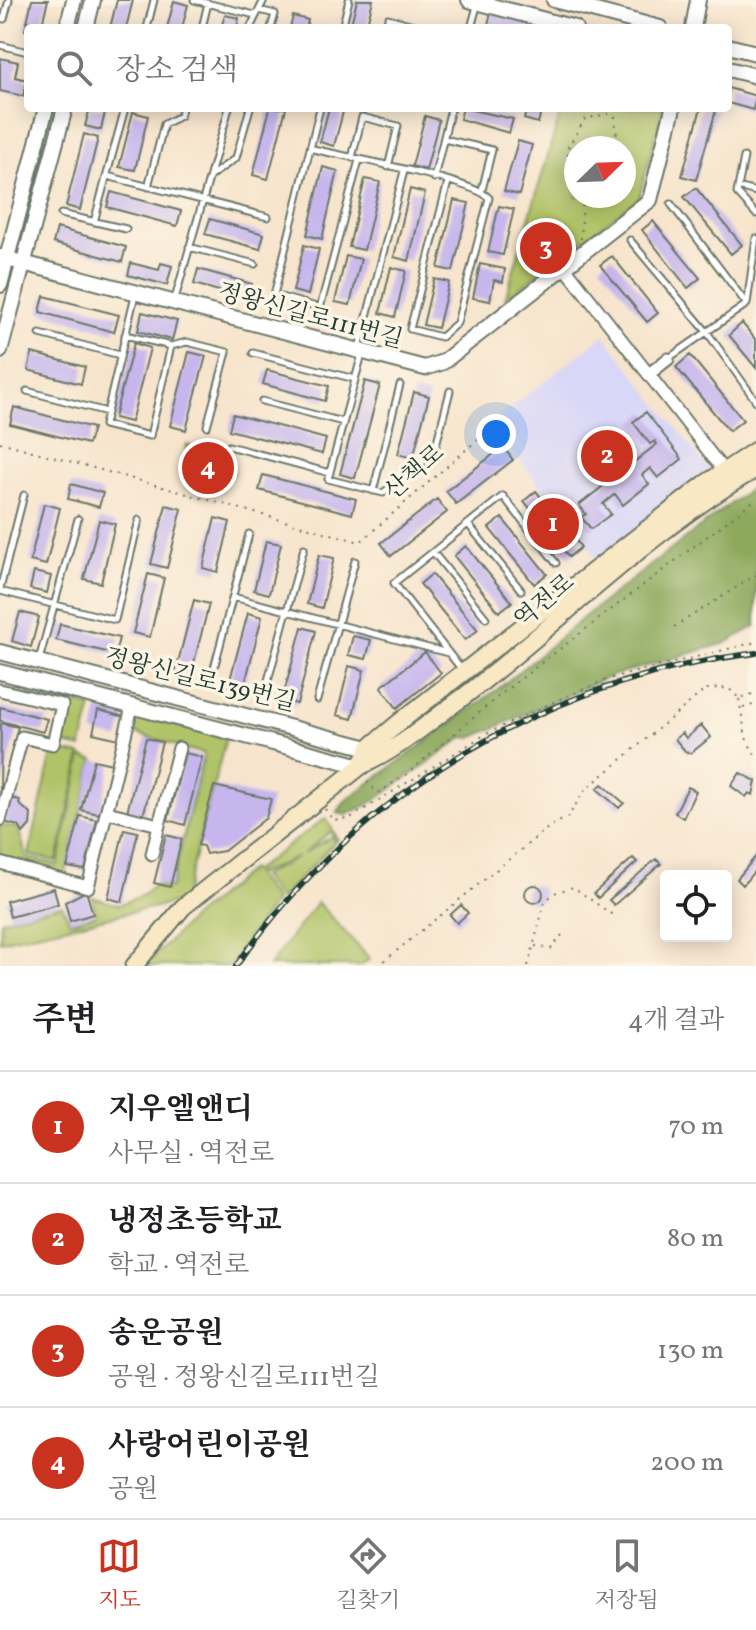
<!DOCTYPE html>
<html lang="ko">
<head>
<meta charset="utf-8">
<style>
	body { margin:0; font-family:Vollkorn,"Noto Serif KR",serif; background:#f2f2f2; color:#202124 }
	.controls { position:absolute; right:24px; bottom:24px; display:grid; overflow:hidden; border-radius:8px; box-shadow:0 4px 20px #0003 }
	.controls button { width:72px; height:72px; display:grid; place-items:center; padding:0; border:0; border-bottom:2px solid #e0e0e0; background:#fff; color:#202124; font:40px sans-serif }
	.compass { position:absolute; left:564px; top:136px; width:72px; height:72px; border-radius:50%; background:#fff; box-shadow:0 4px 20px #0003; rotate:67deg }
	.you { position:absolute; left:496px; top:434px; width:28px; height:28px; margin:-20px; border:6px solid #fff; border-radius:50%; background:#1a73e8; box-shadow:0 0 0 12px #1a73e833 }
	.badge { display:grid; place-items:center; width:52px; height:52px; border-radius:50%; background:#c8321e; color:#fff; font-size:26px; font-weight:700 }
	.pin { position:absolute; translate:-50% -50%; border:4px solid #fff; box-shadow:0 2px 8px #0006 }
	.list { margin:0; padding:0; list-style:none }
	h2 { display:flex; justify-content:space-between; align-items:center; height:104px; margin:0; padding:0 32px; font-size:34px }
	h2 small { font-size:26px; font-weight:400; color:#757577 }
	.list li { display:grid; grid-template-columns:52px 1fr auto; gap:24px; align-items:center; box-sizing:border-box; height:112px; padding:0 32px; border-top:2px solid #e0e0e0 }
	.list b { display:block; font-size:30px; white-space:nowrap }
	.list p { margin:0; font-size:26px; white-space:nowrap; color:#757577 }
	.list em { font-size:26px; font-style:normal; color:#757577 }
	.icon { flex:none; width:44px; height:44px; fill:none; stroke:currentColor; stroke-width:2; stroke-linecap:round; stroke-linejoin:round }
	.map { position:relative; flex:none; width:756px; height:966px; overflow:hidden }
	.search { position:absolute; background:#fff; box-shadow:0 4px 20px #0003; left:24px; right:24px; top:24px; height:88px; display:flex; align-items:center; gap:20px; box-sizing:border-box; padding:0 28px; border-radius:8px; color:#757577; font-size:30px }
	.sheet { height:552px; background:#fff }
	nav { display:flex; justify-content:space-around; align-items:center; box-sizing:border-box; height:112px; border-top:2px solid #e0e0e0; background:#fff; font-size:22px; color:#757577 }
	nav a { display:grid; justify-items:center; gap:4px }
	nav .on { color:#c8321e }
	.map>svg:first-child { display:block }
</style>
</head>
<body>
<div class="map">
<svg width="756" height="966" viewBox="0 0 756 966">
	<rect width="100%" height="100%" fill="#fcf5e5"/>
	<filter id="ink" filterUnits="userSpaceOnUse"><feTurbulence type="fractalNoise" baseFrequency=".0125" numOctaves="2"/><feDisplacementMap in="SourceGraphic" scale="16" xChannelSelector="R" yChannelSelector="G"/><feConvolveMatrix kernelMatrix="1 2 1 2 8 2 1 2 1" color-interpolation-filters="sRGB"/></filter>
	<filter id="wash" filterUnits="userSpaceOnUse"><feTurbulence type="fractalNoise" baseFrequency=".006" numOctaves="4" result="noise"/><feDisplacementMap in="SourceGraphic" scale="32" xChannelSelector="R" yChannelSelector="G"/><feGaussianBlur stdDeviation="1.8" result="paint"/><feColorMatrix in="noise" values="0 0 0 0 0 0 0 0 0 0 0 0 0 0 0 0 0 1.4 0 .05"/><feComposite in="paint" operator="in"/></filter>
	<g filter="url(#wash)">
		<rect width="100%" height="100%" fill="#f7e4cc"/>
		<path fill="#d9d7f7" d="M604,335L710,471L597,559L491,423Z"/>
		<path fill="#b1c367" stroke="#68804e" stroke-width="2" fill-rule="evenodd" d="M562,108H663L639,198L505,299ZM576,148H624V196H576Z
			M187,445L231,460L234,473L224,479L221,490L204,482L202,472L185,477L181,470Z
			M67,700L92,707L81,748L57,742Z
			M133,715L226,738L183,901L0,941L1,920L62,905L70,922L96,915L92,897L119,905L143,895L154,885L171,888L204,754L128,731Z
			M53,749L81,755L57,861L29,855Z
			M82,757L94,760L64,880L0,863V825L18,828L27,858L58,865Z
			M326,818L338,839L336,842L333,834L330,832L303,854L333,836L334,843L279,900L261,876L298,857L258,874L255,870Z
			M251,869L275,901L229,966H145L189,921Z
			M317,902L370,959L361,966H269Z"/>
		<path fill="#8ca95c" stroke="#567348" stroke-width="2" d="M756,484V626L726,643L608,677L472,738L464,737L373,802L346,815L337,813L345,801L499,688L589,613Z"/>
		<g id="blocks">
			<path fill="#c6b6ed" d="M32,0H48L41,28L28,31L25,30Z
				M117,0H133L126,28H110Z
				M357,0H373L366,28H350Z
				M174,1L188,5L182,28H167Z
				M491,13L533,24L532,28H487Z
				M225,15L239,18L237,28H221Z
				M293,16L308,20L306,28H290Z
				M0,58L18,62L15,77L27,80L23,96L0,91Z
				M728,88L756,96L753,110L728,103Z
				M90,108H106L101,130L85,126Z
				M270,108H286L268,179L253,175Z
				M329,108H344L334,146L320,142Z
				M463,108L513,119L509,133L460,119Z
				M527,108H542L538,123L524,119Z
				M701,108L716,110L696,180L682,176Z
				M133,112L148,116L135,170L119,167Z
				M425,116L439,120L426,170L412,166Z
				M84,134L98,138L80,210L66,206Z
				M518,141L532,145L519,195L504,191Z
				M323,167L338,171L322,239L307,235Z
				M365,179L380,182L364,250L349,247Z
				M696,188L742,245L731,254L684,197Z
				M410,189L425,193L409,261L394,257Z
				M111,192L181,211L177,226L107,207Z
				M454,200L469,203L453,271L438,268Z
				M499,206L514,209L503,255L488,252Z
				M210,219L264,234L260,249L205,234Z
				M653,221L700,278L688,288L642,230Z
				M57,228L126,247L122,262L53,243Z
				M304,245L319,249L308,295L293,291Z
				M346,256L361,259L350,305L335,302Z
				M612,256L658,313L647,322L600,265Z
				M131,263L159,270L161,263L172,266L167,285L128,275Z
				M480,264L505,269L503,282L494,280L490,301L473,298Z
				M391,267L406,271L395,317L380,313Z
				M198,269L252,284L248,299L194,284Z
				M434,279L449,282L438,328L423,325Z
				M44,296L119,315L114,332L40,312Z
				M142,312L177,321L172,340L138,331Z
				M742,323L756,340V368L729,335Z
				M134,343L150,348L131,422L114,418Z
				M189,352L206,356L186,430L170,426Z
				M32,353L85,367L81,384L28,370Z
				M690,355L743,420L729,431L676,367Z
				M267,370L329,386L325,401L263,384Z
				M365,381L380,385L355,478L340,474Z
				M414,392L429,396L413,458L398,454Z
				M14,407L93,428L88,444L10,424Z
				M646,412L682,459L658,478L650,468L642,475L649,484L623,505L615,494L603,504L611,514L591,529L581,517L586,514L579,505L657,444L655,441L650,444L633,422Z
				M233,414L326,439L322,454L229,430Z
				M503,447L513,460L456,504L446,491Z
				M263,475L356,499L352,514L259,490Z
				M71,484L103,493L99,507L68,499Z
				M536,491L581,547L569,557L524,501Z
				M437,499L447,512L391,556L381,543Z
				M44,504L60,508L46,565L30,561Z
				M166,505L182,509L167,568L151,564Z
				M215,518L230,522L218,572L203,568Z
				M502,518L547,574L534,584L489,528Z
				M99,520L115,524L101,583L84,579Z
				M266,541L281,544L269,594L254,590Z
				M466,546L512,602L499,612L454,556Z
				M319,555L334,558L322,608L307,604Z
				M34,572L51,576L47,593L30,589Z
				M148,574L164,578L150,637L133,633Z
				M432,574L478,630L465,640L420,584Z
				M194,600L209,604L190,678L175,674Z
				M20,612L39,617L31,647L12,641Z
				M248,613L262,617L243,691L228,687Z
				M60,624L119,638L115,654L56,640Z
				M302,627L316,631L297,704L282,700Z
				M353,636L371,640L366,659L348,655Z
				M425,652L441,673L397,708L381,687Z
				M349,666L364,670L352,719L337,715Z
				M0,707L47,719L43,732L0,721Z
				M98,710L125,717L119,739L93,733Z
				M1,723L18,727L1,792H0Z
				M701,725L711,737L691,753L686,752L675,739L682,733L686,738Z
				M146,738L162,742L143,816L127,812Z
				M185,753L202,757L185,825L168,820Z
				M94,760L112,764L99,814L81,810Z
				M740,773L756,781L753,795L749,793L746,797L731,786Z
				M602,784L624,803L619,808L597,789Z
				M214,786L271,799L266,818L224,851L206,854L203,846L198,845Z
				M688,787L696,791L683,818L675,813Z
				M10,798L20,800L19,804L31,814L30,825L23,833L19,826L4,822Z
				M80,816L97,820L85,870L67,867Z
				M124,829L138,832L122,902L108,898Z
				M166,835L182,839L170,887L154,883Z
				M756,856V869L743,885L737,879Z
				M633,858L637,862L598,898L594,893Z
				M656,859L661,864L614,905L609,900Z
				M525 894a9 9 0 1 1 18 0a9 9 0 1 1-18 0Z
				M54,888L58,904L10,917L6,901Z
				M86,891L93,914L70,921L65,902Z
				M461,905L468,913L457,923L450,915Z"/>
		</g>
	</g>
	<g filter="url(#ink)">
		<use href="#blocks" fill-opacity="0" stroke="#6b7769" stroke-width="2"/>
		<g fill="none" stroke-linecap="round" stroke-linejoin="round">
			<defs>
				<path id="service" d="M194,0L255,15
					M259,10L275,14L271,28
					M0,18L4,19L9,0
					M147,28L154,0
					M202,28L208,3
					M250,28L264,0
					M342,28L349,0
					M385,28L388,18L424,28
					M471,28L477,6
					M0,45L28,52
					M320,108L274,295L320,308L359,160
					M444,139L492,150L482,190
					M313,149C343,156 475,181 489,198L457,323L441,337L410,329L448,182
					M744,157L737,193L756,214
					M352,158L362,117L398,126L388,167
					M212,175L236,158L250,108
					M107,176L268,217
					M434,178L451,108
					M148,187L164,124L180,116L182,108
					M738,187L756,192
					M671,204L746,303
					M61,214L126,229
					M94,222L125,108
					M630,240L707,332L756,401
					M189,247L255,264
					M135,295L104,425L150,436L171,346L187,342L227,352L207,426
					M175,299L229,108
					M40,334L120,355
					M125,335L171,346
					M359,348L404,171
					M253,353L355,379
					M362,354L328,479L383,493L434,453L450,391
					M669,358L747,304L756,238
					M27,391L107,412
					M262,401L343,422
					M229,446L330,473
					M373,491L400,385
					M468,524L521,590
					M433,552L486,618
					M0,589L24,495
					M0,591L115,620L139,520
					M233,597L448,653
					M39,660L78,519
					M462,670L394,583L503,496L556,563
					M212,676L249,534
					M266,688L304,548
					M317,700L355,561"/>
				<path id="minor" d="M564,266L724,471
					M649,374L668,359
					M0,690L62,705L53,744L22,737L0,820
					M107,812L159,825L179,748
					M152,854L159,825
					M0,863L88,887L132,707"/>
				<path id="tertiary" d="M469,0L575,28
					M554,0L660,28
					M67,28L74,0
					M86,28L93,0
					M693,28L698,0
					M728,46L756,53
					M728,69L756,76
					M0,257L425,368L443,362L650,200L673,108
					M0,285L46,108
					M0,351L65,108
					M0,652L380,751
					M0,672L361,766"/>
				<path id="secondary" d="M361,766L370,747L401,721L705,484L756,450
					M134,966L183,907L361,766C399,749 429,722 462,698C560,623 649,530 756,469"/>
			</defs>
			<use href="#service" stroke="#6b7769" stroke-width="9"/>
			<use href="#minor" stroke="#6b7769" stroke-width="15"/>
			<use href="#tertiary" stroke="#6b7769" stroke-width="18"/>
			<use href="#secondary" stroke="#6b7769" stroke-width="20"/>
			<path stroke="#6b7769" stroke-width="2" stroke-dasharray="2 6" stroke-linecap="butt" d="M614,108L618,148
				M576,176L568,169V147L585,119L612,113
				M581,239L583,196
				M0,442L360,542L491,428
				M674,627L756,575
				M739,699L746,738L756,757
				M743,708L756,704
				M367,782L378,793L407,774L506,690L756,499
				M325,809L333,820L350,818L486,734L558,700L608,679L756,642
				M535,946L551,949L562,935
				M378,966L549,827L568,817L585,790L706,689L728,688L739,698L756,693
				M528,966L545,902L554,893L573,887L614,916"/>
			<use href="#service" stroke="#fff" stroke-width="5"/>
			<use href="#minor" stroke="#fff" stroke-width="11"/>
			<use href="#tertiary" stroke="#fff" stroke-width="14"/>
			<use href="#secondary" stroke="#f8e8c3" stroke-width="16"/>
			<defs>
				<path id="rail" d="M236,966C359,791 544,680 756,653"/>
			</defs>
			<use href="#rail" stroke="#1f3d34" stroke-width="6"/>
			<use href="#rail" stroke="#fcf5e5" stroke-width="3" stroke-dasharray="9" stroke-linecap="butt"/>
		</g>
	</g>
	<g text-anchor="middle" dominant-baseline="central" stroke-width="7" stroke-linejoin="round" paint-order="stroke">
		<g font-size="24" fill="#1f3d34" stroke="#fcf5e5">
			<text transform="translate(310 317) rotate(15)">정왕신길로111번길</text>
			<text transform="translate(415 473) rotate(-41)">산책로</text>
			<text transform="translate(545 602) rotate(-40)">역전로</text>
			<text transform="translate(200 681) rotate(14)">정왕신길로139번길</text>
		</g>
	</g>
</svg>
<div class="controls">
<button><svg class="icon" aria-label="locate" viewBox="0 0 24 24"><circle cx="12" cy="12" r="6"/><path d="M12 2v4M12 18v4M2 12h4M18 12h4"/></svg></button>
</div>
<svg class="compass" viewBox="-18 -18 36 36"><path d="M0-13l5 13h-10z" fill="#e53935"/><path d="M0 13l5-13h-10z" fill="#757577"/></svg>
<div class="you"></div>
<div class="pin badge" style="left:553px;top:524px">1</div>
<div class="pin badge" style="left:607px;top:456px">2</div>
<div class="pin badge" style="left:546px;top:248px">3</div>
<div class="pin badge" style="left:208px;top:468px">4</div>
<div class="search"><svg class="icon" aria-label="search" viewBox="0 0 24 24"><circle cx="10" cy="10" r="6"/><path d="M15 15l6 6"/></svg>장소 검색</div>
</div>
<section class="sheet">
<h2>주변<small>4개 결과</small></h2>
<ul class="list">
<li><span class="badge">1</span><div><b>지우엘앤디</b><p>사무실 · 역전로</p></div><em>70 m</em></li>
<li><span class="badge">2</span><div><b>냉정초등학교</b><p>학교 · 역전로</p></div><em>80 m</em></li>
<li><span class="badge">3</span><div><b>송운공원</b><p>공원 · 정왕신길로111번길</p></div><em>130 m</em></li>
<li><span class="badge">4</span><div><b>사랑어린이공원</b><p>공원</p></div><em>200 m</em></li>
</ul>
</section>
<nav>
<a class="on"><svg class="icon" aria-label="map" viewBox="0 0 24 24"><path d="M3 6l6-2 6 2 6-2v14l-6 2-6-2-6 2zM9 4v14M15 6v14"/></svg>지도</a>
<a><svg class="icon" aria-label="directions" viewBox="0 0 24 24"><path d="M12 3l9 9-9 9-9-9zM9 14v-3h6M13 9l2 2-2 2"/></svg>길찾기</a>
<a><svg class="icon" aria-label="saved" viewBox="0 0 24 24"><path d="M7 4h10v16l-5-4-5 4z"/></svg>저장됨</a>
</nav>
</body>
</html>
